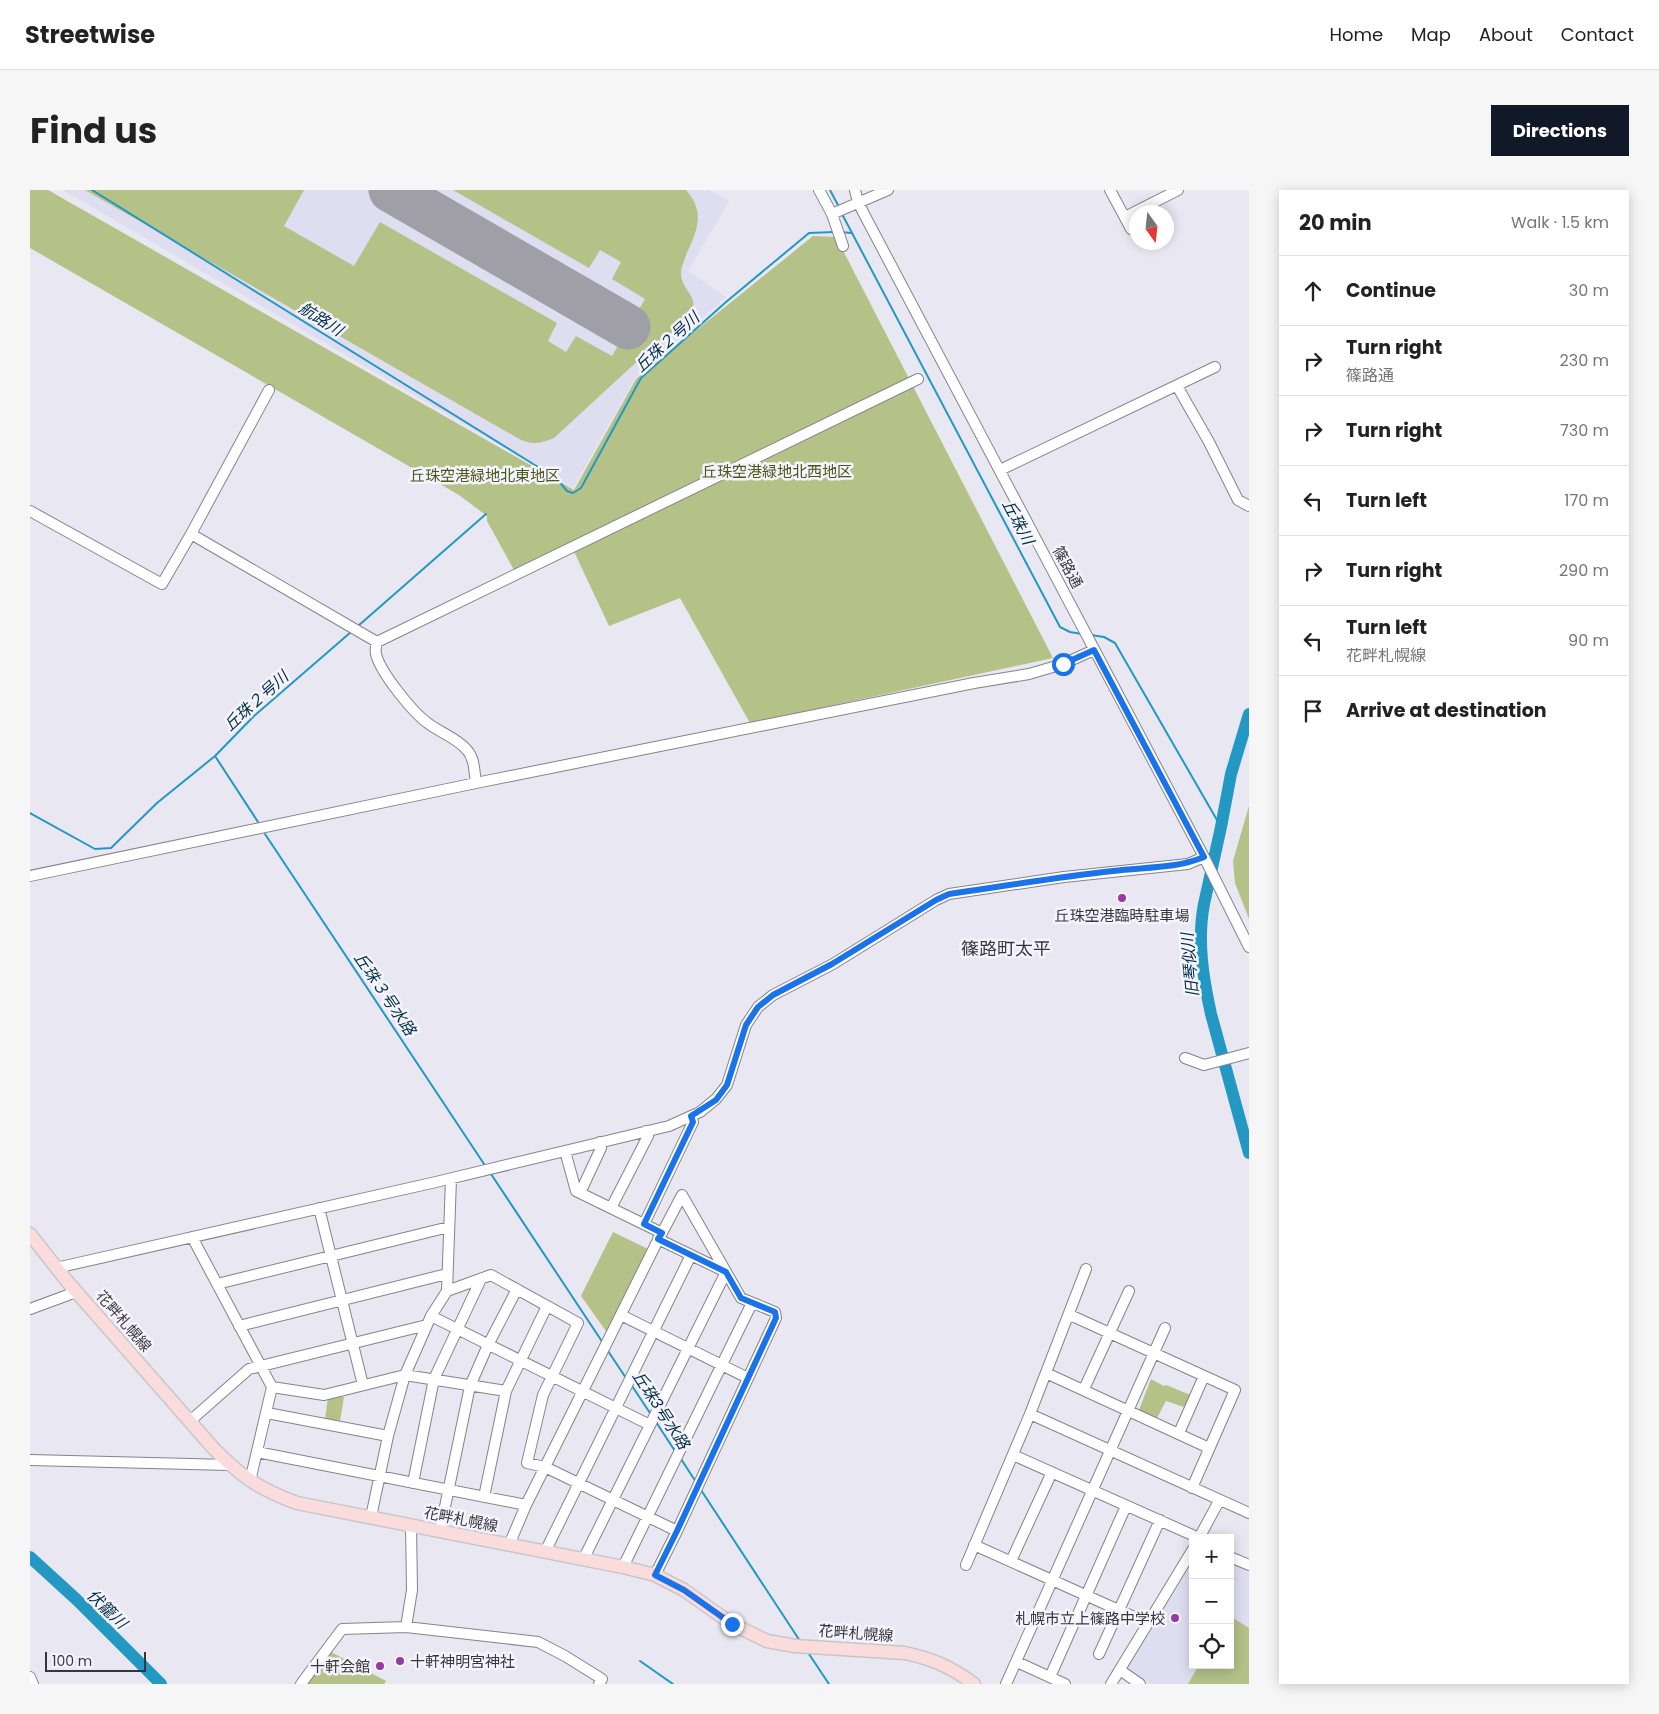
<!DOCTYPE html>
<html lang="en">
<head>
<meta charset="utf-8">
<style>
	body { margin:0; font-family:Poppins,"Noto Sans JP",sans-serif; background:#f6f6f6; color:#222 }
	.controls { position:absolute; right:15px; bottom:15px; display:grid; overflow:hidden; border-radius:0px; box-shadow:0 2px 12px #0003 }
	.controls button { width:45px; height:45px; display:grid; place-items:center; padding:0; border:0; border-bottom:1px solid #e0e0e0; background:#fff; color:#222; font:25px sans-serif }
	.compass { position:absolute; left:1099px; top:15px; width:45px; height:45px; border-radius:50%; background:#fff; box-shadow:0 2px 12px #0003; rotate:165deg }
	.scale { position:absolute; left:15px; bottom:12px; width:101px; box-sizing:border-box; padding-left:5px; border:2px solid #37373b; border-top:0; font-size:14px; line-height:18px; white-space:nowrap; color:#37373b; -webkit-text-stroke:4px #f5f4fe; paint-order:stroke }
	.stop { position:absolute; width:15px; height:15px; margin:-11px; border:4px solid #1a73e8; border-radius:50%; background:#fff }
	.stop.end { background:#1a73e8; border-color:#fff; box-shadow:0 1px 5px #0008 }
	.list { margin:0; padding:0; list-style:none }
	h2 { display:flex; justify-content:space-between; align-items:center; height:65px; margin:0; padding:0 20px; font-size:21px }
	h2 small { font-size:16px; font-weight:400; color:#767676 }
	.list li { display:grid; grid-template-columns:32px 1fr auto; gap:15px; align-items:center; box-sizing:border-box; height:70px; padding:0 20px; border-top:1px solid #e0e0e0 }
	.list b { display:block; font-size:19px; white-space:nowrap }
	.list p { margin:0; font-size:16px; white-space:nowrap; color:#767676 }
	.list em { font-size:16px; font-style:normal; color:#767676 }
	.icon { flex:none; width:28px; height:28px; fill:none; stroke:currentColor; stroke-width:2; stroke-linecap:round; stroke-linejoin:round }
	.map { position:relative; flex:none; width:1219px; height:1494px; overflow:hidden; border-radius:0px }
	header { display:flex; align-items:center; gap:30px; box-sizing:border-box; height:70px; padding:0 25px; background:#fff; border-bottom:1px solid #e0e0e0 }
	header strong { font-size:24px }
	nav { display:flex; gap:28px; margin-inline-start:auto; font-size:18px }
	.intro { display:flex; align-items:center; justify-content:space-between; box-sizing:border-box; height:120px; padding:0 30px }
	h1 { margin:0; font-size:35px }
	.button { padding:12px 22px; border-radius:0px; background:#111827; color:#fff; font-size:18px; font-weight:700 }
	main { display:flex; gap:30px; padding:0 30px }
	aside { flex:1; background:#fff; border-radius:0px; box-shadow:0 2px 12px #0003 }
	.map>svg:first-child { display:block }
</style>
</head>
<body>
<header>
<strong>Streetwise</strong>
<nav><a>Home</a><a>Map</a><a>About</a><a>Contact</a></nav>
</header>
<div class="intro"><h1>Find us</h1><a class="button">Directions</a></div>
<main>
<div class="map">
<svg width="1219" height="1494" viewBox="0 0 1219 1494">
	<rect width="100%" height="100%" fill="#e8e7f2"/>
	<path fill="#dfddf0" d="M33,0H679L699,11L658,81L696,107L605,188L543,298Z
		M1163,1372V1475H1200V1373L1219,1381V1494H1121L1097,1478Z"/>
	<path fill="#b4c187" d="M0,0H18L544,300L606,189L783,46L806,47L1023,468L720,533L650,408L579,436L540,353L484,380L457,331V326L429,305L0,58Z
		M55,0H274L254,36L324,76L350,32L527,133L518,151L536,162L546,146L582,166L615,109L582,89L591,72L570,60L559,78L423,0H656C676,23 667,41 656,65C654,72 651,77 651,84C652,104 675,107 656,130L601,177L524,248C512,253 504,255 491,250Z
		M1219,616V729L1205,693L1203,671Z
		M583,1042L620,1060L578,1144L551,1106Z
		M1121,1189L1134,1196L1136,1195L1163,1206L1157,1218L1136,1211L1127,1228L1109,1220Z
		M298,1207H314L310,1231L295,1230Z
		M1200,1426L1219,1438V1494H1158L1169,1475H1200Z
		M301,1462L356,1491L354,1494H276Z"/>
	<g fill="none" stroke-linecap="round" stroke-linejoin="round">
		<path stroke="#2398c3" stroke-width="2" d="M62,0L508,277L527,289L537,301L543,303L551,298L611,188L696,112L779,43L804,42
			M800,0L809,17
			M812,24L1030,437L1040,442L1052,444
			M811,42L821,43
			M328,436L456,324
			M1061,445L1074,447L1085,453L1191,637
			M185,566L228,632
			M0,623L65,659L81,658L127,613L185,566L224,526L321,442
			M235,644L456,977
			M461,984L573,1153
			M578,1161L596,1188
			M602,1196L622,1226
			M626,1232L645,1261
			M651,1269L666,1292
			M671,1300L770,1451
			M777,1461L799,1494
			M610,1471L643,1494"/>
		<path stroke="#2398c3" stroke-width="12" d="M1219,524L1201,584L1191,637L1174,714C1167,750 1173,788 1181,824L1219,963
			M0,1367L47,1410L131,1494"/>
		<path stroke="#a09fa7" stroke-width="45" d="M361,0L598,137"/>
		<defs>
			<path id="minor" d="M789,0L802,24L858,0
				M825,0L828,12L834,24L1174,667L1219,757
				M1080,0L1101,39
				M802,24L813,56
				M1095,27L1148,0
				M1147,196L1179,252L1208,310L1219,316
				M970,280L1185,177
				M0,321L132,394L161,344L239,200
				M161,344L347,452L888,189
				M347,452C346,456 345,460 346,464C350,482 383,523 399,534C411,543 427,548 437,560C445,569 444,581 446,593
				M0,686L446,593L944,493L999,484L1033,474L1064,460
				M1155,868L1174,875L1219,863
				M535,961L546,1001L632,1043L652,1005L711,1108L745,1122L746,1128L647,1341L625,1385
				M550,1003L571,958L570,952
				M289,1018L333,1195
				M581,1018L618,946L616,941
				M614,1034L663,932L661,926
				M162,1047L242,1197L220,1291
				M26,1078L406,992L639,936L670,922L686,909L697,895L716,835L728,817L743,805L803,774L906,710L919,704L1034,687L1158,674L1174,667
				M187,1094L419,1037
				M417,1101L461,1085L548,1133L513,1205L497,1273L515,1277L647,1341
				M0,1119L46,1102
				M591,1125L718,1188
				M1040,1125L1205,1200L1162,1298
				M401,1126L620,1235
				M209,1136L417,1084
				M1016,1183L1179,1258
				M242,1197L294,1205L375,1185L476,1201
				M1054,1199L1099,1101
				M237,1223L358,1246
				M1000,1224L1219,1323
				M160,1231L219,1179L397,1135
				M1149,1243L1174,1186
				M227,1262L496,1315
				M983,1265L1169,1348
				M0,1270L200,1275
				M383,1293L404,1189L451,1089
				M454,1307L476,1201L517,1116
				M341,1327L358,1246L375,1185L401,1126L417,1101L421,989
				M410,1341L440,1196L458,1155L487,1099
				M1169,1348L1189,1311
				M479,1355L496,1315L631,1044
				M944,1355L1102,1426
				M515,1362L661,1065
				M1200,1367L1219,1375
				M553,1370L696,1082L628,1049
				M981,1371L1022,1282
				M936,1375L1000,1224L1056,1079
				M593,1377L722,1113
				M376,1437L508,1452L535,1466L572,1489L569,1494
				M1069,1464L1130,1330
				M987,1472L1035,1494
				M1090,1480L1110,1494
				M0,1487L3,1494
				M1020,1487L1096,1316
				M271,1494L312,1439L376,1437L382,1400L381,1335
				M976,1494L1135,1138
				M1081,1494L1163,1359"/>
			<path id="major" d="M0,1044L36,1090L184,1259C212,1287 229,1299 267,1313L593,1377L625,1385L654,1400L702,1434L737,1451L765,1456L875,1463C903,1469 921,1477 944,1494"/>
		</defs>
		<use href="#minor" stroke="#84838d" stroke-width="12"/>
		<use href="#major" stroke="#c7c7c8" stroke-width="15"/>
		<use href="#minor" stroke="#fff" stroke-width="10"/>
		<use href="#major" stroke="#fadcdd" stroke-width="12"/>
	</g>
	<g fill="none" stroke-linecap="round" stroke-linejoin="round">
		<path stroke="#1a73e8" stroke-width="6" d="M702,1434L654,1400L625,1385L647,1341L746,1128L745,1122L711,1108L696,1082L628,1049L632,1043L614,1034L663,932L661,926L686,910L697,895L716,835L728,817L743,805L802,774L906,710L919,704C974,696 1028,687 1083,681C1114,677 1145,679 1174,667L1064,460L1033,474"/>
	</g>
	<g fill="#943ba6" stroke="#f5f4fe" stroke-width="2">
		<circle cx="1092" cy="708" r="5"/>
		<circle cx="1145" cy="1428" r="5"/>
		<circle cx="370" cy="1471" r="5"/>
		<circle cx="350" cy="1476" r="5"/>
	</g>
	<g text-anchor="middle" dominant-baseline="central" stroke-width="5" stroke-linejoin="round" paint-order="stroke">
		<g font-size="15" fill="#4c5716" stroke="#f5f4fe">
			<text x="747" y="281">丘珠空港緑地北西地区</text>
			<text x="455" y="285">丘珠空港緑地北東地区</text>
		</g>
		<g font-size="15" fill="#37373b" stroke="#f5f4fe">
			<text transform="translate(1038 377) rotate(62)">篠路通</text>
			<text transform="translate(94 1131) rotate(49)">花畔札幌線</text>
			<text transform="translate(431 1329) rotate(11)">花畔札幌線</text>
			<text transform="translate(826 1443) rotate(4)">花畔札幌線</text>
		</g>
		<g font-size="15" fill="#37373b" stroke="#f5f4fe" text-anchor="end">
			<text x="1092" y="725" text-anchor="middle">丘珠空港臨時駐車場</text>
			<text x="1135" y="1428">札幌市立上篠路中学校</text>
			<text x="380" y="1471" text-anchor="start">十軒神明宮神社</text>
			<text x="340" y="1476">十軒会館</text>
		</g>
		<g font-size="16" font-style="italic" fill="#002f41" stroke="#f5f4fe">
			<text transform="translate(291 129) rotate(32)">航路川</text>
			<text transform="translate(637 152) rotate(-42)">丘珠２号川</text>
			<text transform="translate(988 332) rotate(62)">丘珠川</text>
			<text transform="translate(226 511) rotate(-42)">丘珠２号川</text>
			<text transform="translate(1160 775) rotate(-95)">旧琴似川</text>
			<text transform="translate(355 804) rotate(56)">丘珠３号水路</text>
			<text transform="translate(631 1220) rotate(57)">丘珠3号水路</text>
			<text transform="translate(77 1419) rotate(44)">伏籠川</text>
		</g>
		<g font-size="18" fill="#37373b" stroke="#f5f4fe">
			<text x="976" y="758">篠路町太平</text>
		</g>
	</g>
</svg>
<div class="controls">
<button>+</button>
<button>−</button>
<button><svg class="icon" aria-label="locate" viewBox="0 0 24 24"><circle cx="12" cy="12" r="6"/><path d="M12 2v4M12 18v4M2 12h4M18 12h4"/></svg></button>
</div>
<svg class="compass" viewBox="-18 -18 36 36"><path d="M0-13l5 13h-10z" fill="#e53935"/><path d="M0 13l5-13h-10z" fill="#767676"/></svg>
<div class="scale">100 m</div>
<div class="stop" style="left:1033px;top:474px"></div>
<div class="stop end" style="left:702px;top:1434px"></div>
</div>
<aside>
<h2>20 min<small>Walk · 1.5 km</small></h2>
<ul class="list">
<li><svg class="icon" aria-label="ahead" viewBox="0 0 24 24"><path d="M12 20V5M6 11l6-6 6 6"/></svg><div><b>Continue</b></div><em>30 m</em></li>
<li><svg class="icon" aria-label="right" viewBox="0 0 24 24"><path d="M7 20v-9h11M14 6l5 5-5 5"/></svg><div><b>Turn right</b><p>篠路通</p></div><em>230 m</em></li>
<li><svg class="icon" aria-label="right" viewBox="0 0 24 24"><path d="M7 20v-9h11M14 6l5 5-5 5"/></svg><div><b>Turn right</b></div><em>730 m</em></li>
<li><svg class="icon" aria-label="left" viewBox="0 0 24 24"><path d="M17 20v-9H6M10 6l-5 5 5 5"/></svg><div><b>Turn left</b></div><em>170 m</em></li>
<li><svg class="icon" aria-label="right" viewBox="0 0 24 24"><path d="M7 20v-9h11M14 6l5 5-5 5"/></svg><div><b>Turn right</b></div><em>290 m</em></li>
<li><svg class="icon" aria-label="left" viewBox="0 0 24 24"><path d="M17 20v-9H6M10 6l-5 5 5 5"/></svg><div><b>Turn left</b><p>花畔札幌線</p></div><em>90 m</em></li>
<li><svg class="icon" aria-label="arrive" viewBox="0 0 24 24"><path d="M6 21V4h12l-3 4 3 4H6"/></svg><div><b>Arrive at destination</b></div></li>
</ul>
</aside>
</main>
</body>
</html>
